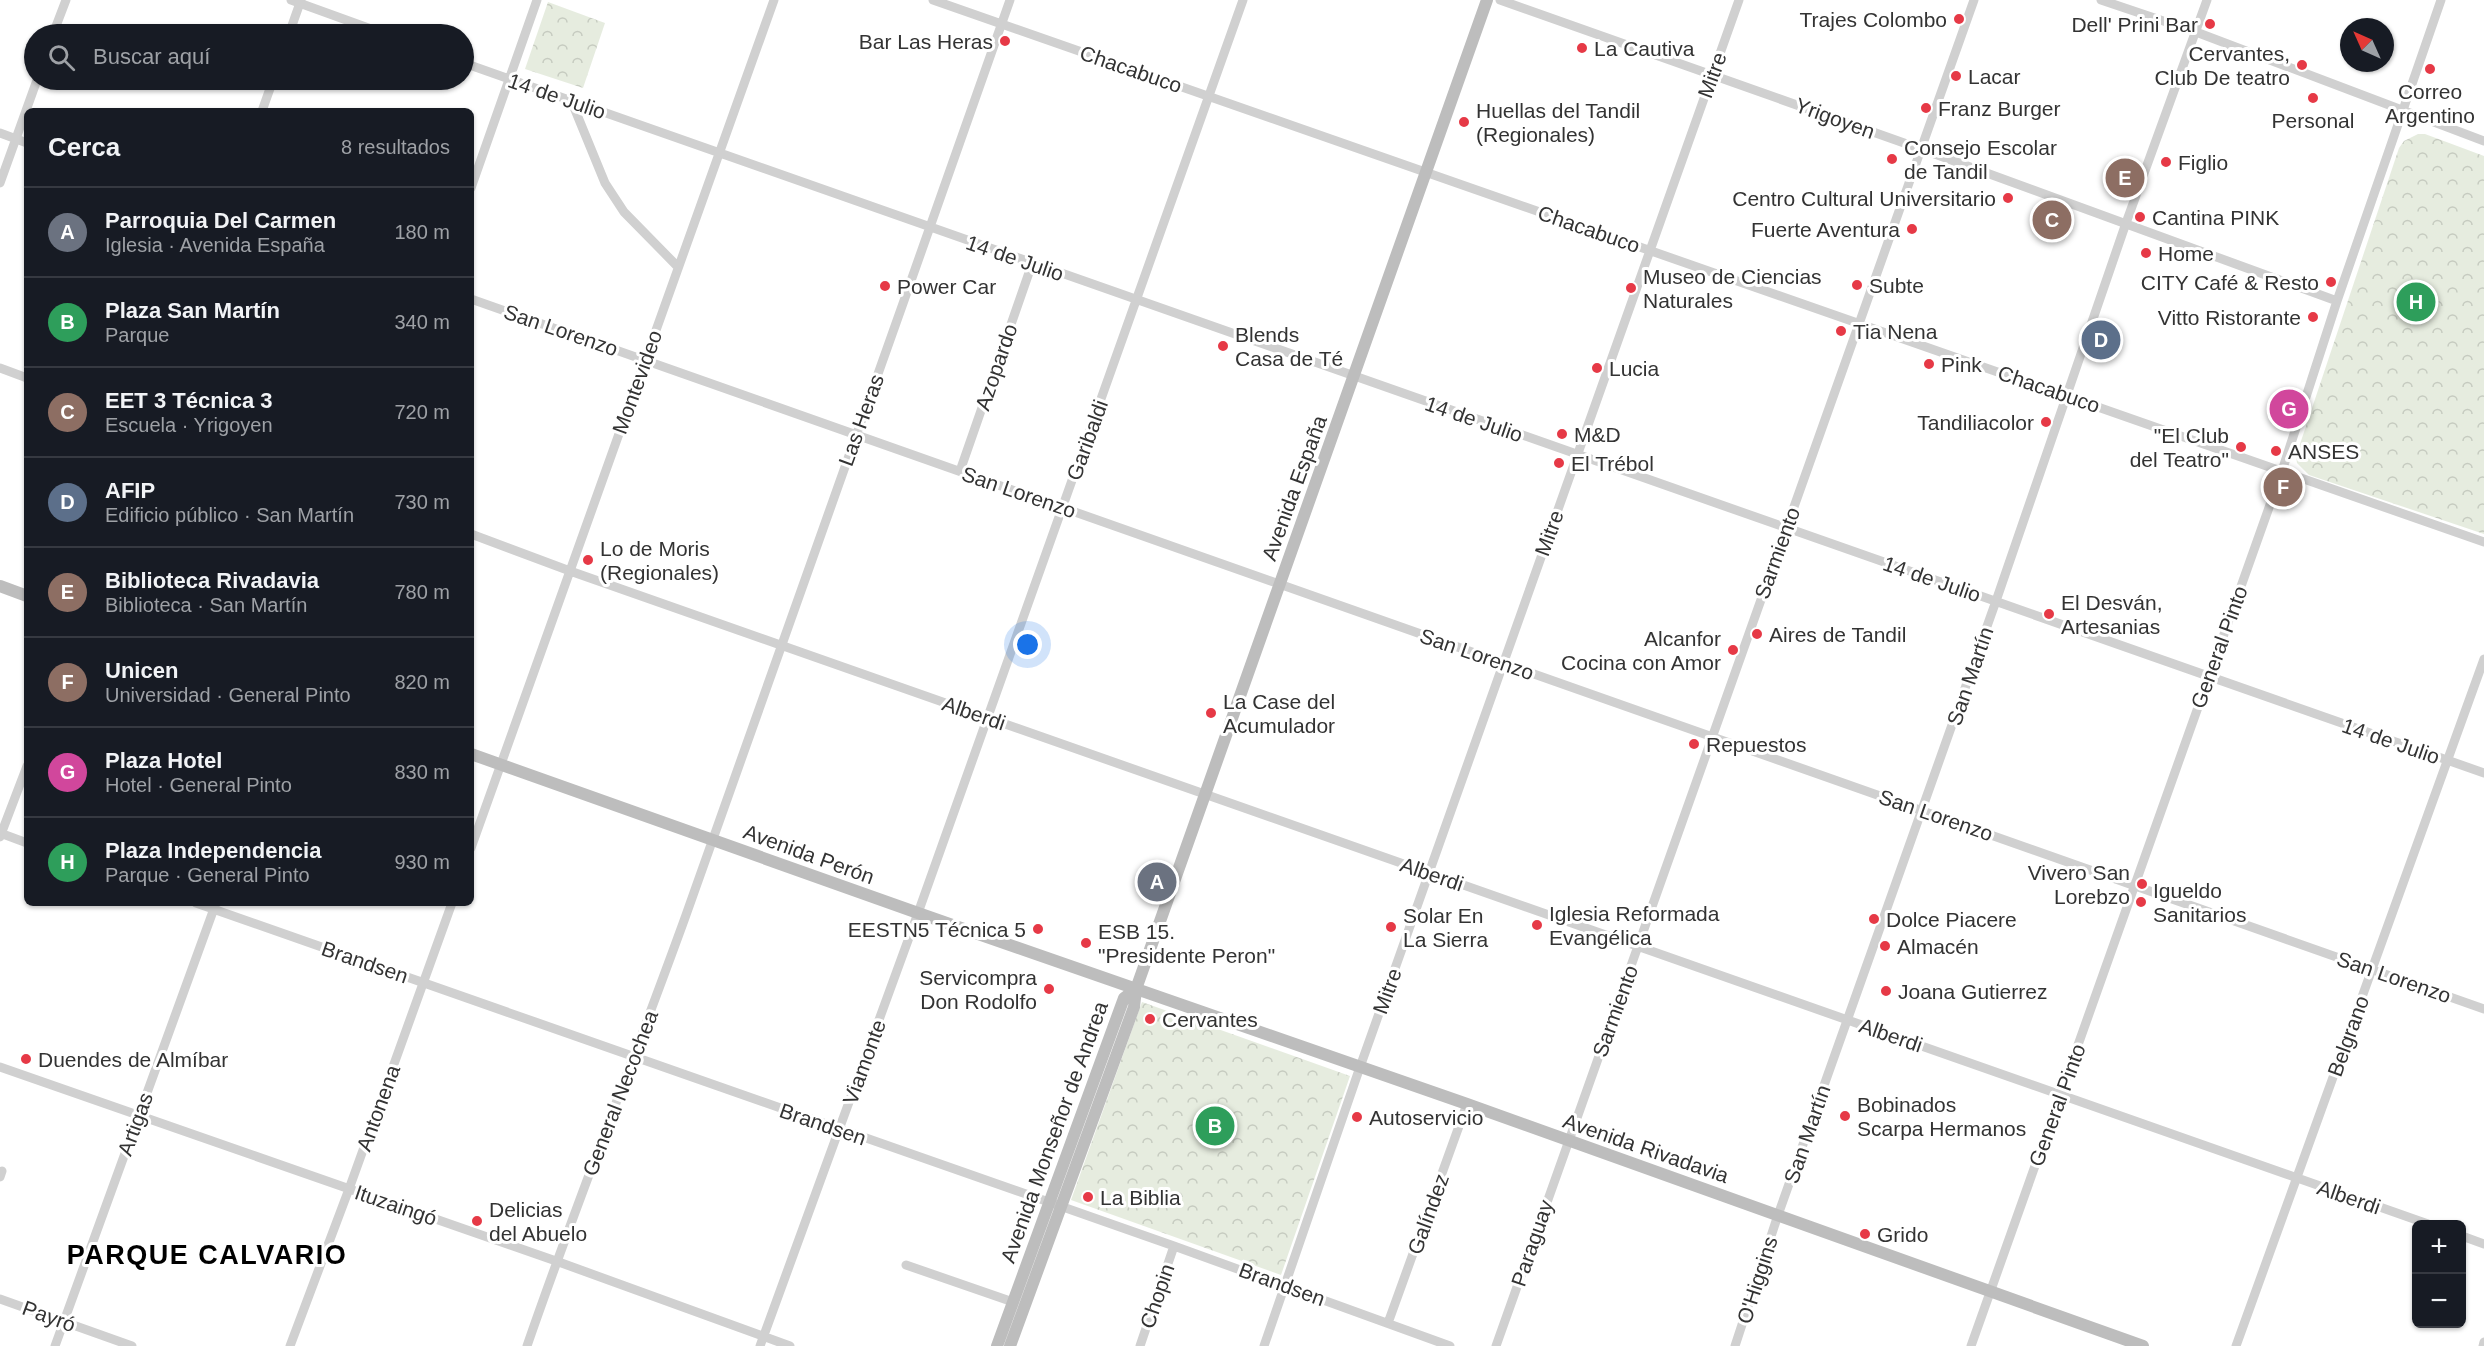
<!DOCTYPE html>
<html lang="es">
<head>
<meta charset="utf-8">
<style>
	body { margin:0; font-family:Helvetica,sans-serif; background:#20242c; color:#f1f3f6 }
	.controls { position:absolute; right:18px; bottom:18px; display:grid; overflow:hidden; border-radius:9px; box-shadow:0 2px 4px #0004 }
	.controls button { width:54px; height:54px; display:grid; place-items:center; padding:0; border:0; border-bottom:2px solid #363941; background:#171b24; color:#f1f3f6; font:30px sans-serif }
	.compass { position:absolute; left:2340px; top:18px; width:54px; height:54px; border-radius:50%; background:#171b24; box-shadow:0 2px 4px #0004; rotate:315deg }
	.you { position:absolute; left:1028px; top:645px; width:21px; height:21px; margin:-15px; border:4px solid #fff; border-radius:50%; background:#1a73e8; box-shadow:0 0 0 9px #1a73e833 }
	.badge { display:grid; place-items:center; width:39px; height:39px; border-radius:50%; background:#1a73e8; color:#fff; font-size:20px; font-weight:700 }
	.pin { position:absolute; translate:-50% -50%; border:3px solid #fff; box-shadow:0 2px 6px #0006 }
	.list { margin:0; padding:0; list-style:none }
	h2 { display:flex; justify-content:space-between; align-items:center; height:78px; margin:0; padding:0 24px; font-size:26px }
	h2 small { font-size:20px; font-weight:400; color:#9ea1a6 }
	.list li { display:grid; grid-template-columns:39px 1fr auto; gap:18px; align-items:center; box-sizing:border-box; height:90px; padding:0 24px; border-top:2px solid #363941 }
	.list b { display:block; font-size:22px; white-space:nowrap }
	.list p { margin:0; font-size:20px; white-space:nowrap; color:#9ea1a6 }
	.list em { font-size:20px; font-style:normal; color:#9ea1a6 }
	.icon { flex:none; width:33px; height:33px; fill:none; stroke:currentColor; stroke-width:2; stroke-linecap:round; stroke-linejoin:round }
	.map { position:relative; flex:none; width:2484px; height:1346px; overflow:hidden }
	.search { position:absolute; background:#171b24; box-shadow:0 2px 4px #0004; left:24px; top:24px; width:450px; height:66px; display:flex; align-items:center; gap:15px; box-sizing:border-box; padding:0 21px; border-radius:33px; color:#9ea1a6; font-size:22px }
	.panel { position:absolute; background:#171b24; box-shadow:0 2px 4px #0004; left:24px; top:108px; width:450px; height:798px; border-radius:9px }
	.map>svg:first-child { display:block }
</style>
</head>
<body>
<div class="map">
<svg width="2484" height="1346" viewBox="0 0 2484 1346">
	<defs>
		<pattern id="forest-crowns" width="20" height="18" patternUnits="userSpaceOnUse" patternTransform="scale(1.5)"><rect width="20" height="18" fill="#e6ecdf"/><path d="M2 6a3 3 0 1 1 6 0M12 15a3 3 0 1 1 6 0" fill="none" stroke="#c6cbc0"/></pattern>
	</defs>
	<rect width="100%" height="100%" fill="#fff"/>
	<path fill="url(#forest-crowns)" d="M548,2L605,23L583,88L525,69Z
		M2418,134H2425L2484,156V534L2309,475L2297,463L2296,456L2399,148L2404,141Z
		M1142,1002L1350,1076L1281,1275L1071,1200Z"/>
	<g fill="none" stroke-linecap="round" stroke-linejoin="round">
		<path stroke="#d0d0d0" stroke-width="9" d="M291,0L385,34
			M933,0L2484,542
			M1500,0L1921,149L2337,301
			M2101,0L2196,32L2484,141
			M53,34L66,0
			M289,34L301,0
			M464,63L2484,773
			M571,100L605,183L624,212L678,267
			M262,111L273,80
			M0,133L27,143
			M0,183L37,80
			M471,188L537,0
			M471,299L2484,1009
			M0,368L27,378
			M960,471L1032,264
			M471,534L570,571L2428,1224
			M0,833L27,843
			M0,837L27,766
			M471,848L774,0
			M196,903L1174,1246L1450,1346
			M0,1067L556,1261L790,1346
			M0,1177L2,1171
			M2462,1236L2484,1244
			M906,1265L1013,1302
			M0,1299L132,1346
			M1388,1323L1467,1104
			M55,1346L216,903
			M290,1346L349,1189L452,903
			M527,1346C577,1201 634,1059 686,915C796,610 902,305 1010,0
			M760,1346L918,913L1243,0
			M1140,1346L1174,1246
			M1264,1346L1360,1067L1739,0
			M1496,1346L1974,0
			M1735,1346L1778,1215L1996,601L2126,223L2207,0
			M1971,1346L2282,471L2337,301L2441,0
			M2236,1346L2484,659
			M2483,1346L2484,1342"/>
		<path stroke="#bdbdbd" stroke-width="12" d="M0,586L27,596
			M471,754L918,913L1467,1104L2143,1346
			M997,1346L1124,998L1136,989
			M1010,1346L1134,1007L1136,989L1487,0"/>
	</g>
	<g fill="#e63946" stroke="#fff" stroke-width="2">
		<circle cx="1959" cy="19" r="6"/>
		<circle cx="2210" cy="24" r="6"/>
		<circle cx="1005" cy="41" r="6"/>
		<circle cx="1582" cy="48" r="6"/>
		<circle cx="2302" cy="65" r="6"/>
		<circle cx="2430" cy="69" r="6"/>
		<circle cx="1956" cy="76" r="6"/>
		<circle cx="2313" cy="98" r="6"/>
		<circle cx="1926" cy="108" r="6"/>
		<circle cx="1464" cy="122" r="6"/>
		<circle cx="1892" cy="159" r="6"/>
		<circle cx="2166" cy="162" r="6"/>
		<circle cx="2008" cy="198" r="6"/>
		<circle cx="2140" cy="217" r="6"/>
		<circle cx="1912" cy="229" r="6"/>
		<circle cx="2146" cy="253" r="6"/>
		<circle cx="2331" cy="282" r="6"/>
		<circle cx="1857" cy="285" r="6"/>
		<circle cx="885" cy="286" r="6"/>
		<circle cx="1631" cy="288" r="6"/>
		<circle cx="2313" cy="317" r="6"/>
		<circle cx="1841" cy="331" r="6"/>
		<circle cx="1223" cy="346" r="6"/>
		<circle cx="1929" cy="364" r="6"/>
		<circle cx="1597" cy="368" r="6"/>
		<circle cx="2046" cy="422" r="6"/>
		<circle cx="1562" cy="434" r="6"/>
		<circle cx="2241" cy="447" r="6"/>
		<circle cx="2276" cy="451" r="6"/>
		<circle cx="1559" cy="463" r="6"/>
		<circle cx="588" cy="560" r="6"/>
		<circle cx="2049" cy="614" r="6"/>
		<circle cx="1757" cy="634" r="6"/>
		<circle cx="1733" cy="650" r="6"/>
		<circle cx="1211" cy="713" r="6"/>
		<circle cx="1694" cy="744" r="6"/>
		<circle cx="2142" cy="884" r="6"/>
		<circle cx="2141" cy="902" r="6"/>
		<circle cx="1874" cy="919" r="6"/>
		<circle cx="1537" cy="925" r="6"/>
		<circle cx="1391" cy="927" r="6"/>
		<circle cx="1038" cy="929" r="6"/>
		<circle cx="1086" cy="943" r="6"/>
		<circle cx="1885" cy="946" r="6"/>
		<circle cx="1049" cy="989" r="6"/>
		<circle cx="1886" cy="991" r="6"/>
		<circle cx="1150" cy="1019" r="6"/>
		<circle cx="26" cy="1059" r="6"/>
		<circle cx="1845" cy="1116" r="6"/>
		<circle cx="1357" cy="1117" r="6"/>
		<circle cx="1088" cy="1197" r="6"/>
		<circle cx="477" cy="1221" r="6"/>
		<circle cx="1865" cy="1234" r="6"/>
	</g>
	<g text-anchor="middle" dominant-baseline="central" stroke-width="6" stroke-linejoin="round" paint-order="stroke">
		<g font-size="21" fill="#333" stroke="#fff" text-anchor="start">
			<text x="1947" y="19" text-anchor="end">Trajes Colombo</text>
			<text x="2198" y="24" text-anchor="end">Dell' Prini Bar</text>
			<text x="993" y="41" text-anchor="end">Bar Las Heras</text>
			<text x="1594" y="48">La Cautiva</text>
			<text x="2290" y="53" text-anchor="end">Cervantes,<tspan x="2290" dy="24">Club De teatro</tspan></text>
			<text x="1968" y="76">Lacar</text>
			<text x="2430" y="91" text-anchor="middle">Correo<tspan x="2430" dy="24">Argentino</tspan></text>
			<text x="1938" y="108">Franz Burger</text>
			<text x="1476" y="110">Huellas del Tandil<tspan x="1476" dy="24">(Regionales)</tspan></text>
			<text x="2313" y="120" text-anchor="middle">Personal</text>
			<text x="1904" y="147">Consejo Escolar<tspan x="1904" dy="24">de Tandil</tspan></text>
			<text x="2178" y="162">Figlio</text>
			<text x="1996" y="198" text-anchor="end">Centro Cultural Universitario</text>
			<text x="2152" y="217">Cantina PINK</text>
			<text x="1900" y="229" text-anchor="end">Fuerte Aventura</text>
			<text x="2158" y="253">Home</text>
			<text x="1643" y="276">Museo de Ciencias<tspan x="1643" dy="24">Naturales</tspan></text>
			<text x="2319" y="282" text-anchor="end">CITY Café &amp; Resto</text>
			<text x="1869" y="285">Subte</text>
			<text x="897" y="286">Power Car</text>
			<text x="2301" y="317" text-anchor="end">Vitto Ristorante</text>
			<text x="1853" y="331">Tia Nena</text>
			<text x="1235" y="334">Blends<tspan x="1235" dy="24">Casa de Té</tspan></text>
			<text x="1941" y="364">Pink</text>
			<text x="1609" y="368">Lucia</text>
			<text x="2034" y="422" text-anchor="end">Tandiliacolor</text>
			<text x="1574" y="434">M&amp;D</text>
			<text x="2229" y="435" text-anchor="end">"El Club<tspan x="2229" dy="24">del Teatro"</tspan></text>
			<text x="2288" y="451">ANSES</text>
			<text x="1571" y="463">El Trébol</text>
			<text x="600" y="548">Lo de Moris<tspan x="600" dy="24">(Regionales)</tspan></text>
			<text x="2061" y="602">El Desván,<tspan x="2061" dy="24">Artesanias</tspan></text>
			<text x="1769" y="634">Aires de Tandil</text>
			<text x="1721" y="638" text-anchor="end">Alcanfor<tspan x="1721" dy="24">Cocina con Amor</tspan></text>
			<text x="1223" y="701">La Case del<tspan x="1223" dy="24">Acumulador</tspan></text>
			<text x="1706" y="744">Repuestos</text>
			<text x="2130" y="872" text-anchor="end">Vivero San<tspan x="2130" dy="24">Lorebzo</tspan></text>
			<text x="2153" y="890">Igueldo<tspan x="2153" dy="24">Sanitarios</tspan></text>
			<text x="1549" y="913">Iglesia Reformada<tspan x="1549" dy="24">Evangélica</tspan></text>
			<text x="1403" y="915">Solar En<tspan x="1403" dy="24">La Sierra</tspan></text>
			<text x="1886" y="919">Dolce Piacere</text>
			<text x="1026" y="929" text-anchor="end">EESTN5 Técnica 5</text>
			<text x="1098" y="931">ESB 15.<tspan x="1098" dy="24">"Presidente Peron"</tspan></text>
			<text x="1897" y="946">Almacén</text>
			<text x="1037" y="977" text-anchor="end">Servicompra<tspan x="1037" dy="24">Don Rodolfo</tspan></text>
			<text x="1898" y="991">Joana Gutierrez</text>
			<text x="1162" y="1019">Cervantes</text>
			<text x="38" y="1059">Duendes de Almíbar</text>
			<text x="1857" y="1104">Bobinados<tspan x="1857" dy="24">Scarpa Hermanos</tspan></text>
			<text x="1369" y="1117">Autoservicio</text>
			<text x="1100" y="1197">La Biblia</text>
			<text x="489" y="1209">Delicias<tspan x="489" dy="24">del Abuelo</tspan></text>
			<text x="1877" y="1234">Grido</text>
		</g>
		<g font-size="21" fill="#333" stroke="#fff">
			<text transform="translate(1131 69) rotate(19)">Chacabuco</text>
			<text transform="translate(1712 75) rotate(-70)">Mitre</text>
			<text transform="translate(557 96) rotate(19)">14 de Julio</text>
			<text transform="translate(1835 118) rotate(20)">Yrigoyen</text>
			<text transform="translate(1589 229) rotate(19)">Chacabuco</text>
			<text transform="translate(1015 258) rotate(19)">14 de Julio</text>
			<text transform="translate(561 330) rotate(19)">San Lorenzo</text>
			<text transform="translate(996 367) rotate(-71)">Azopardo</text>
			<text transform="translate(637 382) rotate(-70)">Montevideo</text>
			<text transform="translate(2049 389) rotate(19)">Chacabuco</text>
			<text transform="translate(1474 419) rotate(19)">14 de Julio</text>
			<text transform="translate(861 420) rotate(-70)">Las Heras</text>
			<text transform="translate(1087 440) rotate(-70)">Garibaldi</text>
			<text transform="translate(1294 488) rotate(-70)">Avenida España</text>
			<text transform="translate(1019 492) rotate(19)">San Lorenzo</text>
			<text transform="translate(1549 533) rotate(-70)">Mitre</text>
			<text transform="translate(1777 553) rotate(-70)">Sarmiento</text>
			<text transform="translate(1932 579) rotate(19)">14 de Julio</text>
			<text transform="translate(2219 647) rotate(-70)">General Pinto</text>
			<text transform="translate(1477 654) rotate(19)">San Lorenzo</text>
			<text transform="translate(1970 676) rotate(-71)">San Martín</text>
			<text transform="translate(974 713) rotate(19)">Alberdi</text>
			<text transform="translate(2391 741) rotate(19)">14 de Julio</text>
			<text transform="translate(1936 815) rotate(19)">San Lorenzo</text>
			<text transform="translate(809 854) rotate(20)">Avenida Perón</text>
			<text transform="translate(1432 874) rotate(19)">Alberdi</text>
			<text transform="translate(365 962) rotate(19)">Brandsen</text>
			<text transform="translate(2394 977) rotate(19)">San Lorenzo</text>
			<text transform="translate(1387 991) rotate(-70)">Mitre</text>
			<text transform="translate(1615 1011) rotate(-70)">Sarmiento</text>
			<text transform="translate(1891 1035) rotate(19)">Alberdi</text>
			<text transform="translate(2348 1036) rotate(-70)">Belgrano</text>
			<text transform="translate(864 1062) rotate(-70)">Viamonte</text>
			<text transform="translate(620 1093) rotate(-69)">General Necochea</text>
			<text transform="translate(2057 1105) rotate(-70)">General Pinto</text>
			<text transform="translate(378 1108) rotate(-70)">Antonena</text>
			<text transform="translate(135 1124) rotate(-70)">Artigas</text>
			<text transform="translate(823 1124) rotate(19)">Brandsen</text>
			<text transform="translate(1054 1132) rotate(-70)">Avenida Monseñor de Andrea</text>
			<text transform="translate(1807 1134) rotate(-71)">San Martín</text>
			<text transform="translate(1646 1148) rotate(19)">Avenida Rivadavia</text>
			<text transform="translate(2349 1197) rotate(19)">Alberdi</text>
			<text transform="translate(396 1205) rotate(19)">Ituzaingó</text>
			<text transform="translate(1428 1214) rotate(-70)">Galíndez</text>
			<text transform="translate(1532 1243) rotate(-71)">Paraguay</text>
			<text transform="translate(1757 1280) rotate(-72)">O'Higgins</text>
			<text transform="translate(1282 1284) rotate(20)">Brandsen</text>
			<text transform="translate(1157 1296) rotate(-71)">Chopin</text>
			<text transform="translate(49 1316) rotate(20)">Payró</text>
		</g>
		<g font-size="27" font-weight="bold" letter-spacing="1.5" fill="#000" stroke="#fff">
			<text x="207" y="1255">PARQUE CALVARIO</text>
		</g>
	</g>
</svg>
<div class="controls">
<button>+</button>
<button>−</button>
</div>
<svg class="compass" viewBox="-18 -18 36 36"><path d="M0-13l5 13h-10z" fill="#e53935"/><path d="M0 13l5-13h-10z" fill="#9ea1a6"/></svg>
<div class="you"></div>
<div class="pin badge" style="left:1157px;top:882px;background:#6b7280">A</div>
<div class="pin badge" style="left:1215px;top:1126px;background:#2e9e5b">B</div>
<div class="pin badge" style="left:2052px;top:220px;background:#8d6e63">C</div>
<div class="pin badge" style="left:2101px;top:340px;background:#5c6f8a">D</div>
<div class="pin badge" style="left:2125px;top:178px;background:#8d6e63">E</div>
<div class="pin badge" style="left:2283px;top:487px;background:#8d6e63">F</div>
<div class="pin badge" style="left:2289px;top:409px;background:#d1479c">G</div>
<div class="pin badge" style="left:2416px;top:302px;background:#2e9e5b">H</div>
<div class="search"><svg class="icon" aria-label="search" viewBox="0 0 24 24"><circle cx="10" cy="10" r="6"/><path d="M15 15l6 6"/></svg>Buscar aquí</div>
<section class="panel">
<h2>Cerca<small>8 resultados</small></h2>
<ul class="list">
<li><span class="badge" style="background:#6b7280">A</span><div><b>Parroquia Del Carmen</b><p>Iglesia · Avenida España</p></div><em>180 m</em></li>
<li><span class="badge" style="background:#2e9e5b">B</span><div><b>Plaza San Martín</b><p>Parque</p></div><em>340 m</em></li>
<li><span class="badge" style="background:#8d6e63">C</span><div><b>EET 3 Técnica 3</b><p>Escuela · Yrigoyen</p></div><em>720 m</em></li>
<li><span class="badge" style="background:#5c6f8a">D</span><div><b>AFIP</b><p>Edificio público · San Martín</p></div><em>730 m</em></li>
<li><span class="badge" style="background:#8d6e63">E</span><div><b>Biblioteca Rivadavia</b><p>Biblioteca · San Martín</p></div><em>780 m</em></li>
<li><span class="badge" style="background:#8d6e63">F</span><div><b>Unicen</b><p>Universidad · General Pinto</p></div><em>820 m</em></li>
<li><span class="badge" style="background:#d1479c">G</span><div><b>Plaza Hotel</b><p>Hotel · General Pinto</p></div><em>830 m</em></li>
<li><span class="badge" style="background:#2e9e5b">H</span><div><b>Plaza Independencia</b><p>Parque · General Pinto</p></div><em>930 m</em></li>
</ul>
</section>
</div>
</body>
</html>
